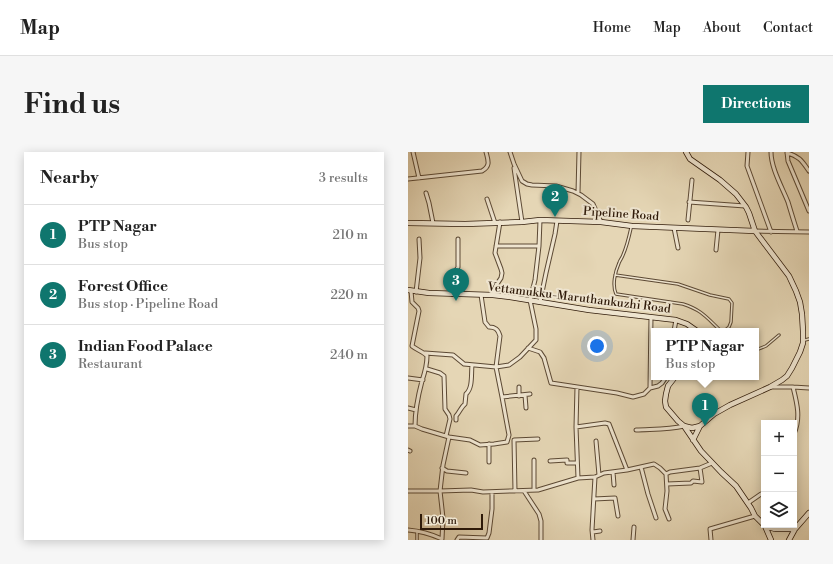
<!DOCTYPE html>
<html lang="en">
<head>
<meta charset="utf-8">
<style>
	body { margin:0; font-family:"Libre Bodoni",serif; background:#f6f6f6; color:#222 }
	.controls { position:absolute; right:12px; bottom:12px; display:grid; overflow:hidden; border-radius:0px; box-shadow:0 2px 10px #0003 }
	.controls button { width:36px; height:36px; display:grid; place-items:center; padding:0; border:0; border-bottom:1px solid #e0e0e0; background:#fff; color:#222; font:20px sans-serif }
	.scale { position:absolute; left:12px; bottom:10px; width:63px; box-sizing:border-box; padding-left:4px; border:2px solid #2f1a09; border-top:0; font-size:11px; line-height:14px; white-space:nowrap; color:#2f1a09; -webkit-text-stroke:3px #eee4cf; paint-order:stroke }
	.you { position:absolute; left:189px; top:194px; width:14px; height:14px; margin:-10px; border:3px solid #fff; border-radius:50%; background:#1a73e8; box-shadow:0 0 0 6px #1a73e833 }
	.badge { display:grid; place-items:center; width:26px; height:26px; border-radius:50%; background:#0f766e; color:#fff; font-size:13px; font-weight:700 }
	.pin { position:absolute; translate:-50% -33px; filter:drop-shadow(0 1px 2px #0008) }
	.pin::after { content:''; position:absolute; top:21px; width:14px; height:12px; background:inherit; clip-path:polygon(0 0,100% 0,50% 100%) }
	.popup { position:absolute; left:243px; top:176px; width:108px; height:52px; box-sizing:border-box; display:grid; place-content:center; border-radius:0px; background:#fff; filter:drop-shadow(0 1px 3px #0005); font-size:13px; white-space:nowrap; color:#767676 }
	.popup b { font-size:15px; color:#222 }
	.popup::after { content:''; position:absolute; left:50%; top:100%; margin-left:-8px; border:8px solid transparent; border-top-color:#fff }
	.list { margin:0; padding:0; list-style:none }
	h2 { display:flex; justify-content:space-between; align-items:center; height:52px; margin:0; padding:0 16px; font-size:17px }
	h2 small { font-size:13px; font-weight:400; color:#767676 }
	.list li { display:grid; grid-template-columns:26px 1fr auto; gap:12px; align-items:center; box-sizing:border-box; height:60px; padding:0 16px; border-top:1px solid #e0e0e0 }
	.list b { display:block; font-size:15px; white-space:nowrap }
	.list p { margin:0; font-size:13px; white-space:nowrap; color:#767676 }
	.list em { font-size:13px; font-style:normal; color:#767676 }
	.icon { flex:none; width:22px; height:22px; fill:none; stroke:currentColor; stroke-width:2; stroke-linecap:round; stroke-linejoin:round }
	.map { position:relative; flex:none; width:401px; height:388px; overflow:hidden; border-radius:0px }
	header { display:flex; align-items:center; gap:24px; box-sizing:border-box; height:56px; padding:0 20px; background:#fff; border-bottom:1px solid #e0e0e0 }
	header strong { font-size:19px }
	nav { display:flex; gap:22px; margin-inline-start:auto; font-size:14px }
	.intro { display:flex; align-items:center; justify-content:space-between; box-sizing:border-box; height:96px; padding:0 24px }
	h1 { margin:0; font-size:28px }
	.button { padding:10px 18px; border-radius:0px; background:#0f766e; color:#fff; font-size:14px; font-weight:700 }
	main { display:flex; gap:24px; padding:0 24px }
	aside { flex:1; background:#fff; border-radius:0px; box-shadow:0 2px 10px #0003 }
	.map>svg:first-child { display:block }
</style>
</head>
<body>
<header>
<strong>Map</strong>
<nav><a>Home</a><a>Map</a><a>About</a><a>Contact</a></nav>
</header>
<div class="intro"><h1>Find us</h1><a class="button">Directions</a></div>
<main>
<aside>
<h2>Nearby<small>3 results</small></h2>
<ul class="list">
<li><span class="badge">1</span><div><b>PTP Nagar</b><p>Bus stop</p></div><em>210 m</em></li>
<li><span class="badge">2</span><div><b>Forest Office</b><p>Bus stop · Pipeline Road</p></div><em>220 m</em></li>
<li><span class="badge">3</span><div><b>Indian Food Palace</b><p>Restaurant</p></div><em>240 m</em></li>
</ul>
</aside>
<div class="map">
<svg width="401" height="388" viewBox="0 0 401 388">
	<rect width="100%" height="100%" fill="#e5d6b5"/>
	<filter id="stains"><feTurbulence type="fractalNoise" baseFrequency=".005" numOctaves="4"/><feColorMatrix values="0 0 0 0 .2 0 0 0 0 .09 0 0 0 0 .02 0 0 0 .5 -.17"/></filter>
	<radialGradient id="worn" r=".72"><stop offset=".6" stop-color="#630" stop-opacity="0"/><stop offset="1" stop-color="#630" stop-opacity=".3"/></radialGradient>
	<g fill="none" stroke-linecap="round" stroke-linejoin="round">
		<defs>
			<path id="lane" d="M223,76C221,85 219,94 215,103C214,106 212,108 211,111C207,120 204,133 208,142L275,152C294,158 299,166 313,179
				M207,123L270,132L302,143L321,147L324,151L323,170L321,175L316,179
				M397,188L401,187
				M348,198L358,194L371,183
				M9,388V379"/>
			<path id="street" d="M5,0L11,26
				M102,0L106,12L114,29L119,32L124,33L148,34L165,39L173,43L185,52L193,70
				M340,0L339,14L363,80
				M363,0C363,16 374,35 380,50C383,60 386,70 389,79
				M379,0L380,9L401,59
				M379,1C391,4 394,9 401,19
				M106,16L114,70
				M0,27L74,19C83,14 80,8 78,0
				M18,41L21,51L25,71
				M170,41L171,0
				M79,47L87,71
				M281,50L337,54
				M280,68L284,28
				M266,76L270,96
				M347,79L401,80
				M88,94H131
				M308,98L310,78
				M8,140L12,106L11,87
				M44,142L46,122L50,115V87
				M85,143L87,135L93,126L94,121L93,117L87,101L92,70
				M132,150L138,121L147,82L149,69
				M266,179L268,168
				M120,196L132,200L136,206L143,231L209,241L225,245L236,242L242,236L250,234L254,231L258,225
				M17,201L45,203L56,212L88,215L101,213L112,205L128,188V177L122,148L127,128L131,94L132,68
				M19,217L32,221L36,224L37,257L41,263L42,267L38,284
				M0,226L15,228
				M111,235V244
				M169,235L168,275L170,326
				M362,235H385L401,236
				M385,235C389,251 393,266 386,282
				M242,236L243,165
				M117,243L118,256
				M94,245L122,242
				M0,256L8,258
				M48,268V264C52,260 53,255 57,252L58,242C65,236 63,222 64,213
				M0,274H7
				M168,275L197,271L201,272L219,318
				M228,278C244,277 260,278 276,274
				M41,285L62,288L72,293L86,292L99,290L101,283L94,245L88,215L92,184C90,177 87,175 81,175L77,170L73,143
				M188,289L191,323
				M81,292V310
				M0,298L2,299
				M142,309L159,308V311H169
				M233,315L240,342L248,366
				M34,316L39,319L58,321
				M205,320L206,333
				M258,322L259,339L257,357L261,367
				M259,332L283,331L285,329L294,330L292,316
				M126,338V308
				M0,339H32L35,313L41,285L14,277L7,274C7,259 10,244 14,229C17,220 19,214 19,204C16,200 9,198 4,194L11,159L10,156L4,150L3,139
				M107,339L106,288L130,287
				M116,339L131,362L133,369V388
				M186,347L207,346L210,364
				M340,351L353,342L356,341
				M0,378C12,379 23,382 34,387L35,366L32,339L63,338L75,340L130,338L170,326L187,325L196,321L219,318L246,312L252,316L258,322L262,320L292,316L304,311
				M185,380L192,379
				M49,388L51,385L79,386L81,381L84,357V340
				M185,388L184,378L187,325
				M225,388L226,375
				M303,388L302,377L347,364"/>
			<path id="secondary" d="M278,0L282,7L312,28L328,42L338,55L341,61L347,79L381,124L388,139L392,150L394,162L395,179V191L392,200L384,216L379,224L374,228L362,235L322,253L306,262L292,274L285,288
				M0,71L57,72L114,70L132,68L193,70L224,74L347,79
				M0,138L21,141L85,143L102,145L181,158L268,168L279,172L289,179
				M267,225L260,234L258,242L257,249L258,255L270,269L276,274L293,299L313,320L328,334L343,356L347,364L357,374L363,388
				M276,274L284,276L292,274
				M357,374L367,377H387
				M381,388L387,377L401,361"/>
		</defs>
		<use href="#lane" stroke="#5c4934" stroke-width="3.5"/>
		<use href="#street" stroke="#5c4934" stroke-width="5"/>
		<use href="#secondary" stroke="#2f1a09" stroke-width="6"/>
		<use href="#lane" stroke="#eee4cf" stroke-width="1.5"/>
		<use href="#street" stroke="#eee4cf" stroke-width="3"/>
		<use href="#secondary" stroke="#eee4cf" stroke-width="4.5"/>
	</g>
	<g text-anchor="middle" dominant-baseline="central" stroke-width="4" stroke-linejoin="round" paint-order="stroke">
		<g font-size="12" fill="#2f1a09" stroke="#eee4cf">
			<text transform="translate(213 62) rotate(4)">Pipeline Road</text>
			<text transform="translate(171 146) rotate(7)">Vettamukku-Maruthankuzhi Road</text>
		</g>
	</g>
	<rect width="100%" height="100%" filter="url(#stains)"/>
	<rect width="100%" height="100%" fill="url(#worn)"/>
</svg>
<div class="controls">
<button>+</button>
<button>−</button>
<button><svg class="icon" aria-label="layers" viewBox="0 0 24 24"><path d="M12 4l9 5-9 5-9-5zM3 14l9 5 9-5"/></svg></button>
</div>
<div class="scale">100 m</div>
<div class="you"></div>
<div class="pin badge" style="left:297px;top:274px">1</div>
<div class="popup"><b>PTP Nagar</b>Bus stop</div>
<div class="pin badge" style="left:147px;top:65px">2</div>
<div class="pin badge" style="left:48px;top:149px">3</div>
</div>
</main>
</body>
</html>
